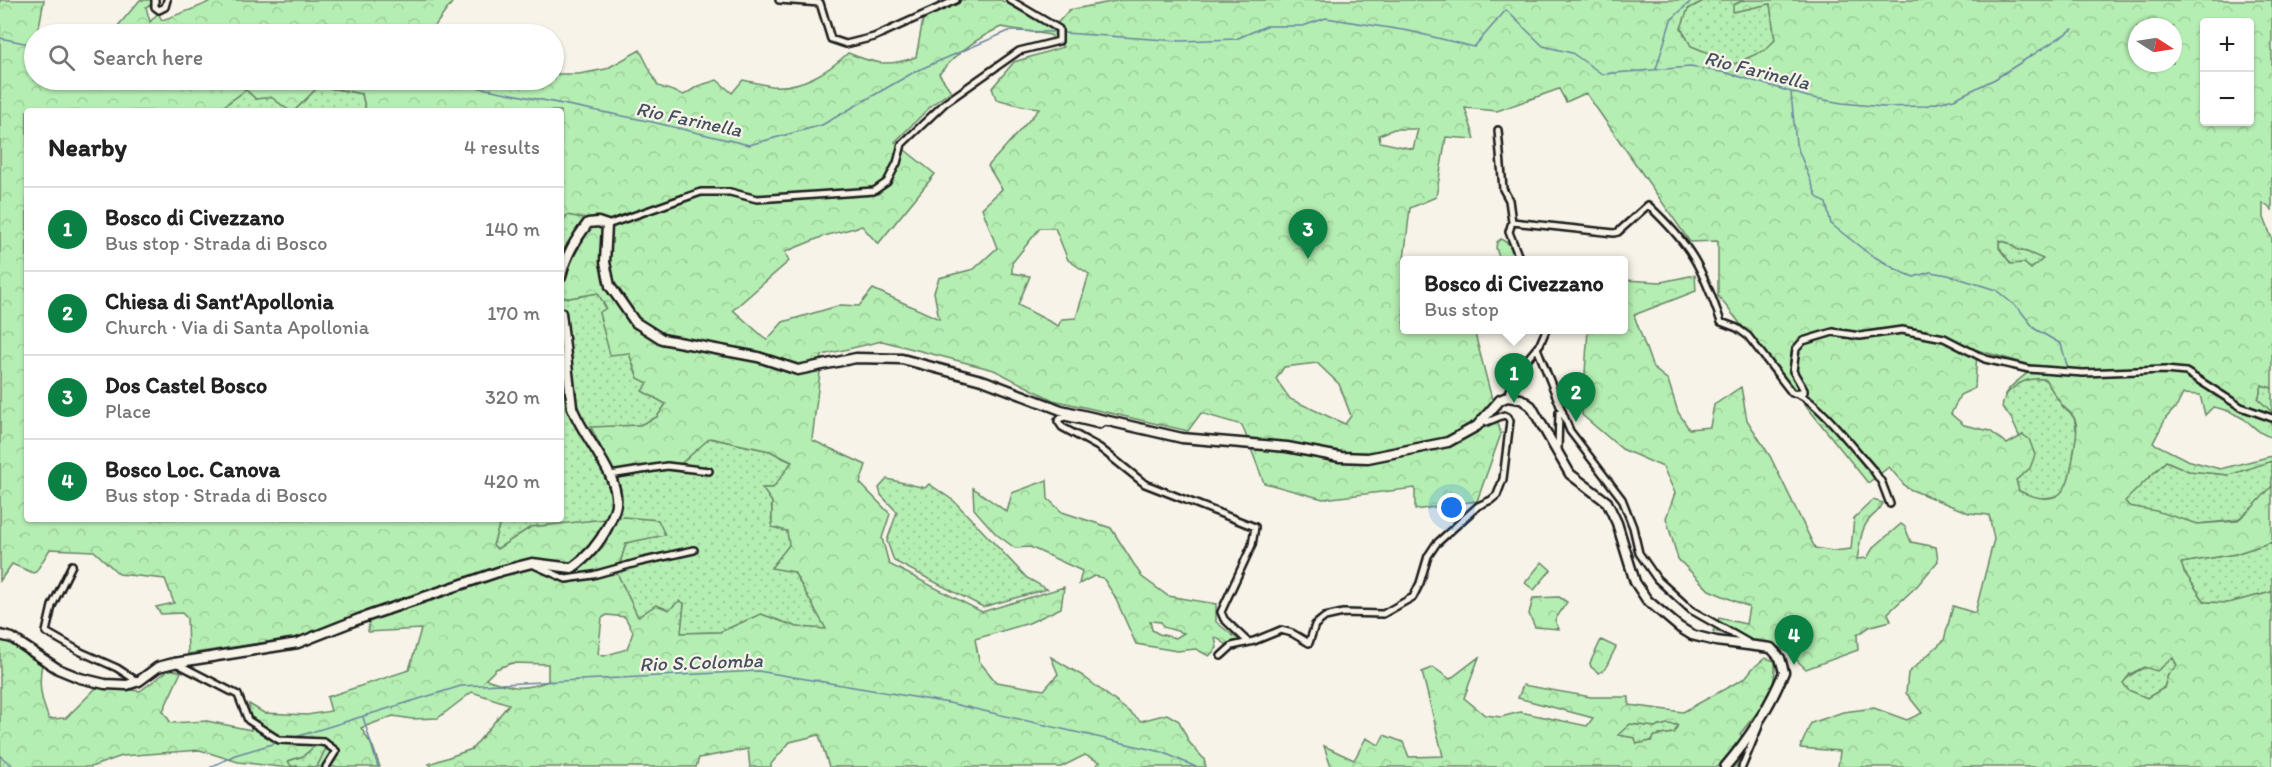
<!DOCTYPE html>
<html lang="en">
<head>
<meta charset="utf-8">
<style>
	body { margin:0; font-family:Itim,sans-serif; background:#f6f6f6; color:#222 }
	.controls { position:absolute; right:18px; top:18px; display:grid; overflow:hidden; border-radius:6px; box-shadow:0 2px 4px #0004 }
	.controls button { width:54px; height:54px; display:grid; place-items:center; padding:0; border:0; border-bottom:2px solid #e0e0e0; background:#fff; color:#222; font:30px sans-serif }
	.compass { position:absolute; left:2128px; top:18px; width:54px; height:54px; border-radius:50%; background:#fff; box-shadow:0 2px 4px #0004; rotate:102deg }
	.you { position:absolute; left:1452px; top:508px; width:21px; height:21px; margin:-15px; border:4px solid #fff; border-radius:50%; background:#1a73e8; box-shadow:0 0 0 9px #1a73e833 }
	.badge { display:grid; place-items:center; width:39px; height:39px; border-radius:50%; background:#0b8043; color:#fff; font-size:20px; font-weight:700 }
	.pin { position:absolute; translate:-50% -50px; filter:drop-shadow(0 2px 3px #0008) }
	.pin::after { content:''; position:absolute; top:32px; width:21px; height:18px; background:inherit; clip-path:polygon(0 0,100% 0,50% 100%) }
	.popup { position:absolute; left:1400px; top:256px; width:228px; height:78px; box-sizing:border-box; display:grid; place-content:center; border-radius:6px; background:#fff; filter:drop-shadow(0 2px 4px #0005); font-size:20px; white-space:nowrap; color:#767676 }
	.popup b { font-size:22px; color:#222 }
	.popup::after { content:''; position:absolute; left:50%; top:100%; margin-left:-12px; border:12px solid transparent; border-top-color:#fff }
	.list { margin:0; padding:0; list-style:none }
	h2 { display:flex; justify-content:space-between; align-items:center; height:78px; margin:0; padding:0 24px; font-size:26px }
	h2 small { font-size:20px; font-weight:400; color:#767676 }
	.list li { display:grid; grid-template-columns:39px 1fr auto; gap:18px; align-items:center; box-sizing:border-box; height:84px; padding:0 24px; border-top:2px solid #e0e0e0 }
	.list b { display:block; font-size:22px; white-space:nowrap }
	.list p { margin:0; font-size:20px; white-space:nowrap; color:#767676 }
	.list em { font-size:20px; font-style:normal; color:#767676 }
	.icon { flex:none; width:33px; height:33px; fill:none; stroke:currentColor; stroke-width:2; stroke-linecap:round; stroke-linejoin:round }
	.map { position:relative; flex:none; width:2272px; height:767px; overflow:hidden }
	.search { position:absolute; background:#fff; box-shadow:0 2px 4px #0004; left:24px; top:24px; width:540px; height:66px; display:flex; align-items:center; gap:15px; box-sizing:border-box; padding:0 21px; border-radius:33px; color:#767676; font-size:22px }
	.panel { position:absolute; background:#fff; box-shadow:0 2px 4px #0004; left:24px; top:108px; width:540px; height:414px; border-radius:6px }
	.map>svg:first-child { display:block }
</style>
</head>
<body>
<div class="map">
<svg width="2272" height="767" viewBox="0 0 2272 767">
	<defs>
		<pattern id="grass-dots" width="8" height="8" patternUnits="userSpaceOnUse" patternTransform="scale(1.5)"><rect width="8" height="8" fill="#b5eeb2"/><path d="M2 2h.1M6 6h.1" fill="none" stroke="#9bcc98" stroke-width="1.8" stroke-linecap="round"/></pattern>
		<pattern id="forest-crowns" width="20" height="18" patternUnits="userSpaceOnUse" patternTransform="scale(1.5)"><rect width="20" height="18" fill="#b5eeb2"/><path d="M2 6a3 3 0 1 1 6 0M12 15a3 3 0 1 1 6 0" fill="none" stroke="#9bcc98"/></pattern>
		<pattern id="cemetery-stones" width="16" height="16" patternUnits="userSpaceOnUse" patternTransform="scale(1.5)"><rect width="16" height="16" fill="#b5eeb2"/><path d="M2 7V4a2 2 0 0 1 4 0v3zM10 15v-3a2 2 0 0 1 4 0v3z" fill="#9bcc98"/></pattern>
	</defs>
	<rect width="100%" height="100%" fill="#f7f3e8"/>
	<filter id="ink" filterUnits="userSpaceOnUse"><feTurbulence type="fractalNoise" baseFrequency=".0167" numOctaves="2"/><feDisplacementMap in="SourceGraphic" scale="12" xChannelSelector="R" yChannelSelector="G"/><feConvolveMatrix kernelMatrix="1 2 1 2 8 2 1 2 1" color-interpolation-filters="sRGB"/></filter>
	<g filter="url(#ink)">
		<path fill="url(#grass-dots)" stroke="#688567" stroke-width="1.5" d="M1705,0H1745L1733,5L1770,4L1775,40L1766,50L1735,64L1691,46L1681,27L1688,9Z
			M319,86L362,94L366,111H294Z
			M246,90L256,99L271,97L290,111H217Z
			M567,215L584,218L561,261V222Z
			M1999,240L2009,243L2018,250L2027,252L2044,258L2031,269L2024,263L2011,264L1999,247Z
			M598,293L629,353L638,378L649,383L643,391L666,404L657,417L640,425L591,428L677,467L709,438L770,451L793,463L773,488H763L772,502V527L787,531L794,572L827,630L797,627L761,614L720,632L680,633L684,604L669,610L656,605L638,617L617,573L626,543L531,527L497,549L493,545L501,519H561V294L569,298Z
			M2030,378L2045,379L2063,407L2074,417L2077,434L2071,470L2067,487L2058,496L2038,499L2019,491L2016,480L2030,468L2023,435L2020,438L2011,418L2002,407C2005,389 2015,386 2030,378Z
			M2262,385L2272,388V412L2258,400Z
			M2166,461L2189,471L2229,475L2272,461V487L2254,506L2237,520L2198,524L2129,506L2124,501Z
			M887,479L925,488L929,484L954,501L1027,578L1047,589L983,607L894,561L887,541L897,512L881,495L879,488Z
			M2272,542V592L2228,603L2205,602L2184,572L2181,563L2235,554Z
			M2173,658L2177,665L2168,675L2164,688L2147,698L2128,690L2122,683C2136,668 2154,664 2173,658Z
			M1630,724L1656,727L1667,724L1679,725L1674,733L1655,736L1651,741L1637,744L1617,735Z
			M316,745L326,748L317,767H291L288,761L303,756Z"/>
		<path fill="url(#forest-crowns)" stroke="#688567" stroke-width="1.5" fill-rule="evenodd" d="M0,0H44L38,32L46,34H34V80H554V74H579L606,69L640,50L658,86L684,95L698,86L717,80L732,93L743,80C752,82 762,84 771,86C800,89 828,72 848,53C875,64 888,67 916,57L924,14L956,0H1001L1053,28L1069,10L1121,0H1705L1688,9L1681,28L1691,46L1735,64L1765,50L1775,40L1770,4L1733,12V5L1745,0H2272V210L2263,203V215L2272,239V388L2262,385L2258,399L2272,412V437C2260,435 2254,426 2244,419C2234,413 2225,409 2213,407L2205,415L2200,395L2183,394L2177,406L2166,418L2153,443L2187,460L2220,469L2272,456V461L2229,475L2189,471L2166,461L2125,501L2129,506L2156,511L2198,524L2237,521L2254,506L2272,486V542L2235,554L2181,563L2184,572L2205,602L2228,603L2272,592V767H1838L1840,751L1800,748L1811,723L1843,712L1874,708L1907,720L1922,713L1906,693L1908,673L1944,640L1953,606L1975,613L1994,539L1989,515L1969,513L1907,488L1889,467L1868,483L1718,296V241L1690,242L1586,93L1566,102L1559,89L1497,111L1465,108L1475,139L1446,137L1436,197L1410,208L1404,260V330H1474L1501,434L1477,501L1415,510V488L1323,499L1264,483L1242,425L1201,413L1188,431L1053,400L994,370L882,341L822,355L812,440L866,465L860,483L890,514L882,538L889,564L982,612L1064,587L1061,608L1029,623L975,639L979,661L996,682L1044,690L1058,674L1051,657L1083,676L1141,721L1167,714L1179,721L1189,742L1204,759L1206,767H1094L1100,762L1085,755L1061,767H829L819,735L790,742L771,764V767H750L748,749L699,758L696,767H433L429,764L472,749L509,704L472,692L438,718L412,719L393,716L361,728L373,747L380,767H280L238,762L200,750L122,756L91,767H0V639L13,642L42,664C38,684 41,700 49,719L66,718L97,687L140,691L170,669L181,672L163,711L171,723L207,721L251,730L249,704L264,713L307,715L331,711L327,697L409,670L421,629L368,632L369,619L299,637L188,654L187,618L182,613L161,614L156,607L174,603L165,579L119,574L94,551L50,549L36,572L33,573L12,564L0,581ZM2204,22H2250V122H2204ZM1001,27L1050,35L1063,47L1014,62L992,88L996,99L1022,106L1040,108L988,166L1002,189L982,208L997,248L974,269L939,278L934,292L939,319L873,289L859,306L841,305L783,322L767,340L733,310L789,261L785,252L824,236L862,226L878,244L935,174L895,142L933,104L951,91L939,74C956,54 977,38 1001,27ZM2137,27H2173V63H2137ZM319,86L362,94L366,111H561V222L567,215L584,218L561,261V294L563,297L569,298L598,293L606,308L599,313L610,355L629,353L638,378L648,383L642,391L666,404L657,417L640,425L591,427L613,472L677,467L710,438L770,451L792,462L773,488H762L772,502V527L787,531L789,545L771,568L794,572L826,629L797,627L761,614L720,632L681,633L684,603L679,601L669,610L656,605L638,617L617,573L626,543L665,535L658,520L624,517L531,527L497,549L493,545L501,519H27V111H217L246,90L256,99L271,97L290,111H294ZM1394,129H1418L1413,149L1380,142L1379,135ZM1040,228H1055L1068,260L1089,274L1076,318L1062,319L1058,326L1018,305L1030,276L1012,273V263ZM1999,240L2009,243L2018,250L2027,252L2043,259L2031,269L2024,263L2011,264L1999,248ZM1977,350L2034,366C2025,378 2011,382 2004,396C2018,383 2026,377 2045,379C2051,388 2056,398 2063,406C2066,410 2071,412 2073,416C2080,426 2075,441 2074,452C2068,491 2062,510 2019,491L2016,480L2030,468L2035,455L2029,439L2023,435L2007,444L1990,431L1964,425L1951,414L1960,395L1975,388ZM1317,363L1339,384L1351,416L1345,424L1290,399L1276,379L1284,367ZM607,615L625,617L633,632L627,649L604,656L598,654L602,618ZM2173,658L2177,665L2168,675L2164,688L2147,698L2128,690L2123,683L2130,674L2144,667L2157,671ZM512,663L548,664V681C523,691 512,688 486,679L496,669ZM316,745L326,748L317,767L291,766L288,761L303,756Z
			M140,0H151L152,4L146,7L150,22L158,13L162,20C172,16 206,6 211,0H454L429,34H111Z
			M1695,275L1696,291L1634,315L1653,368L1668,380L1678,412L1689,429L1710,427L1714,405L1741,387L1747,420L1770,456L1815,548L1833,551L1851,549L1854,518L1873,500L1883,503C1879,513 1874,513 1868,521C1860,531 1860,547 1857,559L1867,558L1873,548L1901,524L1905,527L1911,542L1936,547L1938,561L1917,586L1888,613L1891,621L1871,626L1857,635L1858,650L1806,669L1788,652L1778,647L1713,631L1719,618L1746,624L1749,607L1709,590L1678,559L1666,518L1675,493L1663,467L1622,449L1582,415L1588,330H1624V280L1661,282Z
			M1047,480L1048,499L1062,512L1111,528L1142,577L1168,596L1216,604V622L1241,642L1227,645L1215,637L1217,648L1209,656L1196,649L1177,651L1136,644L1114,595L1103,578L1094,576L1079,584L1082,571L1030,547L1015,548L996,534L974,509L973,488L1007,512L1012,493ZM1150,621L1161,622L1163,627L1184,633L1176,638L1159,634L1152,630Z
			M1559,597L1567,602L1555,620L1559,629L1535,627L1529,614L1533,598Z
			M1601,640L1616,647L1605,669L1599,673L1591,667L1590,663Z
			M1479,657L1464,698L1485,715L1501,717L1520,712L1587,726L1593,718L1518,698L1523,685L1591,697H1629V705L1683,712L1745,678L1752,669L1765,658L1775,661C1777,694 1759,709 1740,734L1747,740L1736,767H1331L1324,746L1354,760L1366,738L1379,745L1384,735L1403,742L1409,757L1443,756L1422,672L1433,667L1450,679ZM1630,724L1656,727L1667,724L1678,725L1674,733L1655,736L1651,741L1637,744L1635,738L1618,735Z"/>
		<path fill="url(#cemetery-stones)" stroke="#688567" stroke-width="1.5" d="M1542,562L1551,570L1534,590L1525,583Z"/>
		<path fill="#b5eeb2" stroke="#688567" stroke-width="1.5" d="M1501,239L1509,244L1516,260H1500L1496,248L1497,242Z"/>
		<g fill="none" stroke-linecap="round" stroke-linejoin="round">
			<path stroke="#69849f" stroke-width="1.5" d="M1064,33L1181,41L1236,39L1266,26H1303L1326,18L1409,31L1474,47L1506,10L1543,46L1572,53L1602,74L1690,67L1727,73L1808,97L1842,103L1883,107L1924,106L1954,99L1995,79L2073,29
				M0,38L34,45
				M1656,69L1671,20L1692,0
				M149,80H152
				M441,80L648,121L749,145L822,125L916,71L1009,31L1053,32
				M1791,93L1796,144L1817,197L1826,203L1831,224L1868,253L1899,271L1914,277L1930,272L1948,275L1996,290L2019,309L2035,329L2061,344L2068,369
				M363,717L378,767
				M289,739L461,686L758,671L949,703L1162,752L1196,767
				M0,756L14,767
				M211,767L235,755L279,742"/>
			<defs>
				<path id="street" d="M155,0V7L159,10L165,7L167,0
					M779,0L820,3L831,39L846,44L874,37L956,0
					M1498,130L1503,189L1509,200L1512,222L1509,232L1520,260
					M1512,222L1614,233L1618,232L1648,205C1691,245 1702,267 1721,322L1737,328L1748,336L1792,393C1812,392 1858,454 1874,471L1882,483L1890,504
					M607,225L701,192H730L757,199L874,191L887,182L897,163L902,144L945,103L1019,51L1059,41V29L1010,0
					M1537,348L1570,431L1622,499L1633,527L1639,553L1657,579L1691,610L1749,643
					M1799,392H1804V390L1793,371L1796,349L1803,341L1833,332L1860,336L1902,330L1944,338L1985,359L2029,369L2083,373L2165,370L2186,372L2241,407L2272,418
					M1507,397L1514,375L1540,344L1546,330
					M1108,421L1099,425L1065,417L1061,418L1058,421L1062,427L1100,448L1145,484L1255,527L1252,545L1221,612L1224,619L1247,641
					M1558,450L1559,412
					M610,475L667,466L709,471
					M72,565L52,606L46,632L81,652L117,668L137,681
					M536,566L566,579L593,575L640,562L694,550
					M1221,656L1232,646L1254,641L1281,630L1292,633L1309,643L1315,625L1325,617L1343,613L1383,614L1413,597L1420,583L1428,556L1436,544L1478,506L1491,500L1497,495L1503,479L1510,421L1508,417L1504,415L1487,422L1483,419
					M176,663L238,695L248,720L279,740L324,742L336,751L326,767
					M1742,767L1759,726"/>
				<path id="secondary" d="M561,277C565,256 576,239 588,223L598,222L607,225L605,262L610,286L635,322L662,339L758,357L798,370L856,358L902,359L985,381L1061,410L1182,438L1287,447L1340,457L1368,458L1448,442L1477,426L1500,400L1507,397L1521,399L1531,406L1570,474L1607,502L1617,523L1635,582L1647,600L1679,627L1692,635L1716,641L1771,648L1780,658L1784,672C1770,706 1749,739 1725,767
					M0,635L12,638L58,669L80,678L105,684L127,685L139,681L158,667L174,663L298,643L359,619L501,571L532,563L572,568C588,557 599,544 608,526C611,519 615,512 616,504C620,475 582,436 572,407L561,313"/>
			</defs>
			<use href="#street" stroke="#1c1c1c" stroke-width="10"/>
			<use href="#secondary" stroke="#1c1c1c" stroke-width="13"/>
			<use href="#street" stroke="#f7f3e8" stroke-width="5"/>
			<use href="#secondary" stroke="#f7f3e8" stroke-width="8"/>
		</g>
	</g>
	<g text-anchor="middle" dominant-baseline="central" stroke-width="4.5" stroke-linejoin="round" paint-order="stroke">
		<g font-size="20" font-style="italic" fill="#43505e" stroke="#f7f3e8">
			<text transform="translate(1757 70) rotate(14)">Rio Farinella</text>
			<text transform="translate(689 119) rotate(12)">Rio Farinella</text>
			<text transform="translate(701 662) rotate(-2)">Rio S.Colomba</text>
		</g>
	</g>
</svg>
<div class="controls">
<button>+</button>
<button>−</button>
</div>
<svg class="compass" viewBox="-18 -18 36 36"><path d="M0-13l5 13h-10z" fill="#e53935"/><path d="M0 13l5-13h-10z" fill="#767676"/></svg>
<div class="you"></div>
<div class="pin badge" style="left:1514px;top:403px">1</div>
<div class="popup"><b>Bosco di Civezzano</b>Bus stop</div>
<div class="pin badge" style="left:1576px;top:422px">2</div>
<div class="pin badge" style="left:1308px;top:259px">3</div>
<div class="pin badge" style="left:1794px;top:665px">4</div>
<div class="search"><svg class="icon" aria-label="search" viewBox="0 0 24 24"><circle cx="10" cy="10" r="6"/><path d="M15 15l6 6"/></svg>Search here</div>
<section class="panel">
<h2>Nearby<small>4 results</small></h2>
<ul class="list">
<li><span class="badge">1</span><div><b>Bosco di Civezzano</b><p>Bus stop · Strada di Bosco</p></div><em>140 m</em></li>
<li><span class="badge">2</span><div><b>Chiesa di Sant'Apollonia</b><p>Church · Via di Santa Apollonia</p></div><em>170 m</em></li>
<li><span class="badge">3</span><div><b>Dos Castel Bosco</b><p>Place</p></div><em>320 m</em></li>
<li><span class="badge">4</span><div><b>Bosco Loc. Canova</b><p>Bus stop · Strada di Bosco</p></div><em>420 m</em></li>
</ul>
</section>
</div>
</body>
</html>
